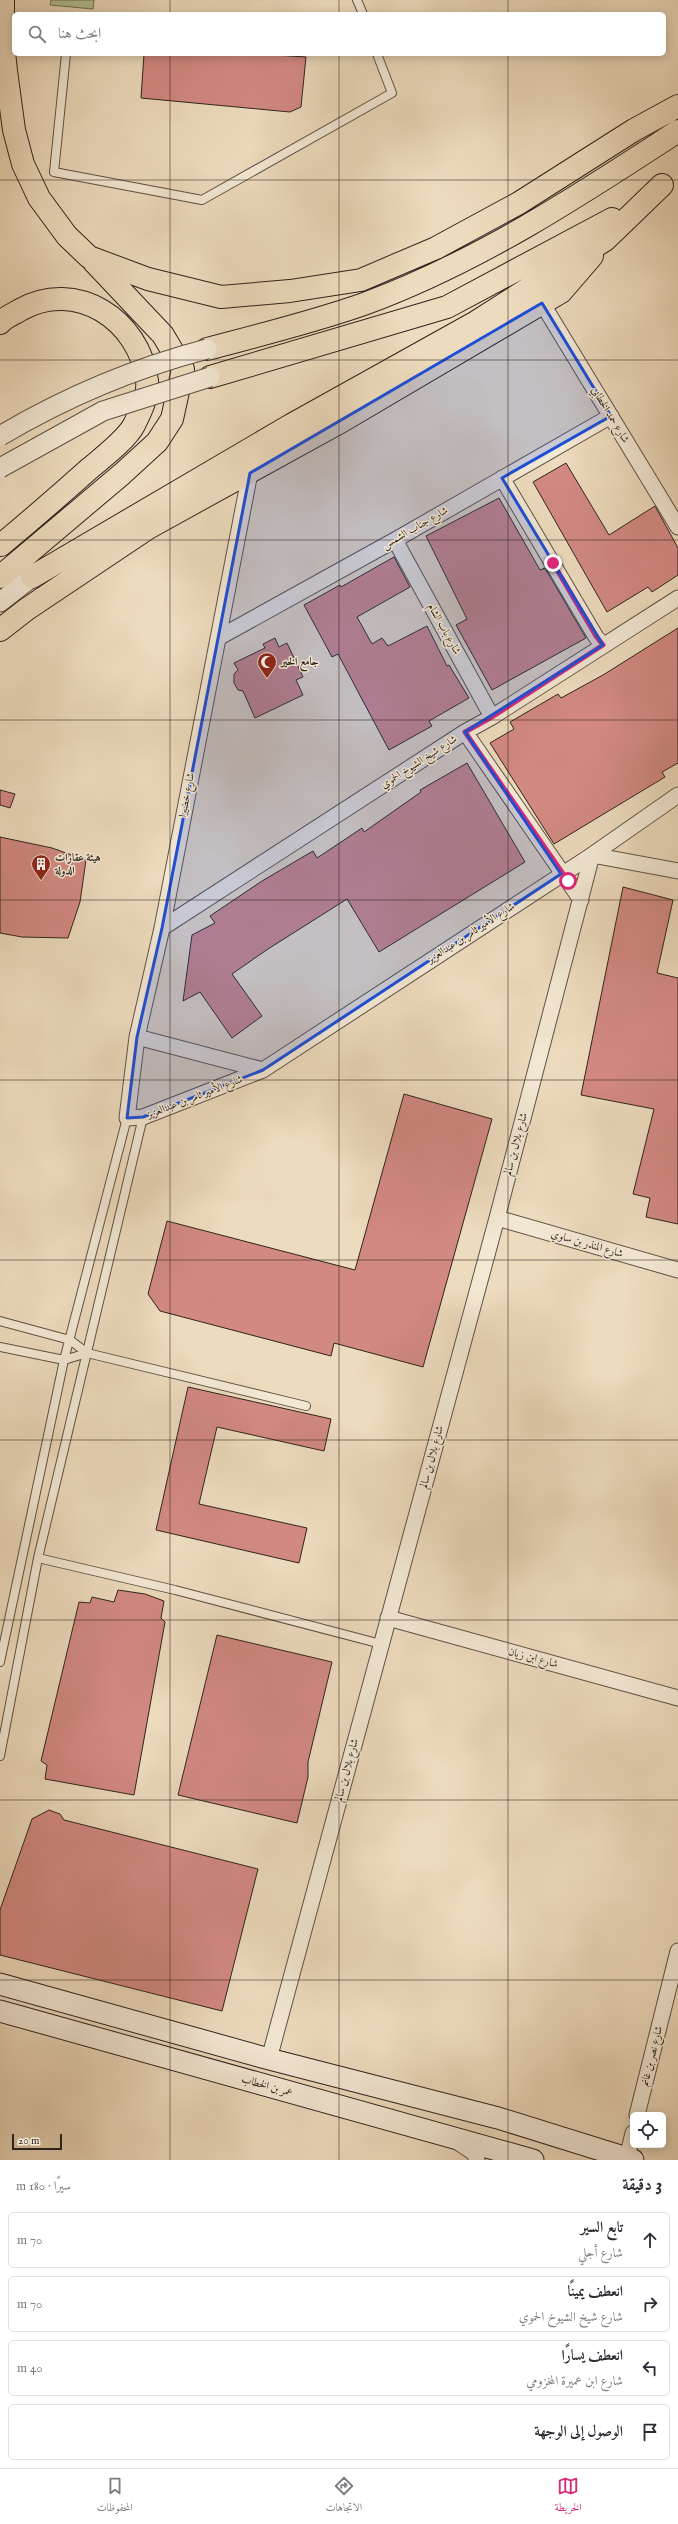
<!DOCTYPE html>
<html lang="ar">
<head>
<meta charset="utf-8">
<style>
	body { margin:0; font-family:"IM FELL English",Amiri,serif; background:#f2f2f3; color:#2b2b33; direction:rtl }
	.controls { position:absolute; right:12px; bottom:12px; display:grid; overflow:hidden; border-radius:6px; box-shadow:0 2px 10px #0003 }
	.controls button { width:36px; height:36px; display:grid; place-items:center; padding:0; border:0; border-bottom:1px solid #e1e1e2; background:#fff; color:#2b2b33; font:20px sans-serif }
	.scale { position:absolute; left:12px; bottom:10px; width:50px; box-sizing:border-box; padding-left:4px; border:2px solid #2f231d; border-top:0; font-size:11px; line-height:14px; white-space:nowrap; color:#2f231d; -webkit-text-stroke:3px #f3e8d4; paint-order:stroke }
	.stop { position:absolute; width:12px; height:12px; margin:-9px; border:3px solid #db2777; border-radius:50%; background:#fff }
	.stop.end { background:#db2777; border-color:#fff; box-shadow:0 1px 4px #0008 }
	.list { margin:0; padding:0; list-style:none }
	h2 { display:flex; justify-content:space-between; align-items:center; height:52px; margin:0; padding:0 16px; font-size:17px }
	h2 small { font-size:13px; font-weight:400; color:#7c7c81 }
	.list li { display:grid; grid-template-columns:26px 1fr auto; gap:12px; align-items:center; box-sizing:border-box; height:56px; margin:0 8px 8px; padding:0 8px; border:1px solid #e1e1e2; border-radius:6px }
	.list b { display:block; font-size:15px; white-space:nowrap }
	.list p { margin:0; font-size:13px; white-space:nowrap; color:#7c7c81 }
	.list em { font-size:13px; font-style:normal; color:#7c7c81 }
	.icon { flex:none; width:22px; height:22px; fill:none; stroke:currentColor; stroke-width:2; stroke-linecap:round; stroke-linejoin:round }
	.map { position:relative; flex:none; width:678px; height:2160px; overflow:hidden; direction:ltr }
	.search { position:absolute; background:#fff; box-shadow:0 2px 10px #0003; left:12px; right:12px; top:12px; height:44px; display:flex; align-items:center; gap:10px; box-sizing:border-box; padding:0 14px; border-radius:6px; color:#7c7c81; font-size:15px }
	.sheet { height:308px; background:#fff }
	nav { display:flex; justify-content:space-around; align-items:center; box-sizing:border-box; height:56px; border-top:1px solid #e1e1e2; background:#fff; font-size:11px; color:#7c7c81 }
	nav a { display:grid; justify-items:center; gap:2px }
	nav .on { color:#db2777 }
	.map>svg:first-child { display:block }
</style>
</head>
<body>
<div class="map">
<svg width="678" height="2160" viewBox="0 0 678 2160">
	<rect width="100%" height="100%" fill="#eddbbd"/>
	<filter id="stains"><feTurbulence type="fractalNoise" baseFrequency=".005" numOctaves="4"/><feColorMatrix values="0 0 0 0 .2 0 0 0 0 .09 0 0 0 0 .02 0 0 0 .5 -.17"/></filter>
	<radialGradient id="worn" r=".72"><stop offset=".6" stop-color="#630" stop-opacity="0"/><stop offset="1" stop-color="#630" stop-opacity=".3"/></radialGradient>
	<path fill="#b3c195" stroke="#717259" d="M51,0H94L93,9L50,5Z"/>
	<path fill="#d28981" stroke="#2f231d" d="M144,54H259L306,57L301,107L290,112L141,98Z
		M566,463L609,535L655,506L678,548V575L652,592L648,587L607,612L533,482Z
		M499,498L540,570L545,568L586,638L492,690L456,625L467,619L426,536Z
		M394,557L410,587L357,617L372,644L382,638L388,646L427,626L447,666L449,665L469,698L429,721L432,726L389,750L338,654L332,657L304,605L340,585L341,587Z
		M678,628V763L662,772L665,777L554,844L490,743L514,729L510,722L558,694L561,698L603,675Z
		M275,638L279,647L287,643L303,677L296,680L303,695L255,718L243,691L238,690L234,683V674L238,670L234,663L265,648L263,644Z
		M467,763L525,862L379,952L347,899L268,949L232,974L262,1016L232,1038L200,992L183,1001L192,935L215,923L210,916L262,881L313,851L317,858L362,828L364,832L421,792L420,790Z
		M0,790L15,794L10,808L0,805Z
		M0,837L52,848L86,860L80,902L68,938L22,937L0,933Z
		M623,887L673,900L657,973L678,978V1224L646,1217L650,1198L633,1194L654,1109L581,1095Z
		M404,1094L492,1119L423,1367L334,1343L331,1356L160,1311L148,1294L167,1221L355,1270Z
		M188,1387L331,1419L324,1451L217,1427L199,1504L307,1528L299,1563L156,1530Z
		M118,1590L145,1594L164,1601L161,1618L165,1622L134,1795L45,1779L47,1765L41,1761L79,1602L90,1603L92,1597L114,1602Z
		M217,1635L332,1662L308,1762V1777L297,1823L178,1795Z
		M49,1810L60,1814L64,1820L258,1869L222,2011L0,1955V1910L32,1819Z"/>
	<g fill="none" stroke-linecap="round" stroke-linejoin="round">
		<defs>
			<path id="service" d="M357,0L363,14
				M66,54L54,172L202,200L392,93L377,54
				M0,1321L70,1340L87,1353L306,1406
				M0,1347L64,1360L87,1353
				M38,1558L175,1590L381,1644
				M0,1662L64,1360L127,1118
				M0,1756L38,1558L143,1117"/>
			<path id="minor" d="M542,303L678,527
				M250,473L162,928L137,1037L127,1118L143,1117L263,1070L592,855L678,795
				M502,478L596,637L603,645
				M395,540L492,717
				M218,638L395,540L611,416
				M465,732L581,900
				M162,928L465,732L492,717L678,598
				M137,1037L263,1070
				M497,1218L678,1270
				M388,1618L678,1698
				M269,2059L497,1218L592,855L678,871
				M637,2115L678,1951
				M459,2143L474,2153L477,2160
				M627,2158L633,2133"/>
			<path id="tertiary" d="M0,602L32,577"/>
			<path id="secondary" d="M0,1984L269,2059L498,2118L633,2160
				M0,2011L533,2160"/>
			<path id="primary" d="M3,0V42L6,71L14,130L23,164L39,198L67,236L89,257L148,279L221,297L290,291L361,280L436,248L519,203L634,130L678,106
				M0,323C5,317 14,314 20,310C76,278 140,320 147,381C149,395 140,413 134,425C126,440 102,458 89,469C60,495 31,520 1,545
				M207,349C260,335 313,322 364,304C476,263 579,196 678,131
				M210,377L447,307L612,219
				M0,577L122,474L157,442L172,419L183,369L163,335L94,262
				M32,577L291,425L476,322L605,240L662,185
				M0,630L27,609L148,528L342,421L561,292L592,256"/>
		</defs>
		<use href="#service" stroke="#5e5145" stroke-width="10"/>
		<use href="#minor" stroke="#5e5145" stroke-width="17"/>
		<use href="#tertiary" stroke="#5e5145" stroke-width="21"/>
		<use href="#secondary" stroke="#2f231d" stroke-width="23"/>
		<use href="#primary" stroke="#2f231d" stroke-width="24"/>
		<use href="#service" stroke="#f3e8d4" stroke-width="8"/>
		<use href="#minor" stroke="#f3e8d4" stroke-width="15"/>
		<use href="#tertiary" stroke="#f3e8d4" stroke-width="19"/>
		<use href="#secondary" stroke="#f3e8d4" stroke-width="21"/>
		<use href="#primary" stroke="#eddbbd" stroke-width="22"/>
		<defs>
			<path id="tertiary-bridge" d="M0,436C64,398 135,368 207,349
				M0,468L103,411L210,377"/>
		</defs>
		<use href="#tertiary-bridge" stroke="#5e5145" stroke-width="21" stroke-linecap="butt"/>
		<use href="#tertiary-bridge" stroke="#f3e8d4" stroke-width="19"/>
	</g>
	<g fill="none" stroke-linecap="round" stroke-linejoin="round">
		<path stroke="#db2777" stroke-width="5" d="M553,563L596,636L603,645L492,717L465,732L568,881"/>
	</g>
	<path fill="#1d4ed8" fill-opacity="0.2" stroke="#1d4ed8" stroke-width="3" stroke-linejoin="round" d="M542,303L611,416L502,478L603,645L465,732L561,874L263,1070L143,1117L127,1118L137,1037L162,928L250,473Z"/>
	<path fill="none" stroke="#2f231d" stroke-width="1" stroke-opacity="0.55" d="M170,0V14M339,0V14M508,0V14M170,54V2160M339,54V2160M508,54V2160M0,180H678M0,360H678M0,540H678M0,720H678M0,900H678M0,1080H678M0,1260H678M0,1440H678M0,1620H678M0,1800H678M0,1980H678"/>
	<defs>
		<symbol id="mosque-pin" viewBox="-11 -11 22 30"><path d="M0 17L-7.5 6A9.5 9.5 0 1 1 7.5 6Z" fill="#8f2418" stroke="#f3e8d4"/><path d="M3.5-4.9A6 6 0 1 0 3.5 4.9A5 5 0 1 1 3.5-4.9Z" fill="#fff"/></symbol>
		<symbol id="building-pin" viewBox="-11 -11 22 30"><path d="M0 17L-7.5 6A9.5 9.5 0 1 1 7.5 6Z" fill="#8f2418" stroke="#f3e8d4"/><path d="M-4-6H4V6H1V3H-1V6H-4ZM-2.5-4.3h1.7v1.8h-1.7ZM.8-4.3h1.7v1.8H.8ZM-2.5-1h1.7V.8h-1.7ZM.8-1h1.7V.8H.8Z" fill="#fff"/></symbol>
	</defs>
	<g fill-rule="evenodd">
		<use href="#mosque-pin" x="256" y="651" width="22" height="30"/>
		<use href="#building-pin" x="30" y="853" width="22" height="30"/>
	</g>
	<g text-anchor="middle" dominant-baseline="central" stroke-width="3" stroke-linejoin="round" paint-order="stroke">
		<g font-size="11" fill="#2f231d" stroke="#f3e8d4">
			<text transform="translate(610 415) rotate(59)">شارع حمد الخطابي</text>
			<text transform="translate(415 528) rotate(-30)">شارع جناب الشمس</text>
			<text transform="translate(444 629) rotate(61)">شارع باب الشام</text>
			<text transform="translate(419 762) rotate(-33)">شارع شيخ الشيوخ الحموي</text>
			<text transform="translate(187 795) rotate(-79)">شارع خضيرا</text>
			<text transform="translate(471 933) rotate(-33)">شارع الأمير ثامر بن عبدالعزيز</text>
			<text transform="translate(195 1097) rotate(-21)">شارع الأمير ثامر بن عبدالعزيز</text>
			<text transform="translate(516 1144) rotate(-75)">شارع بلال بن سالم</text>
			<text transform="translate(587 1244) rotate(16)">شارع المنذر بن ساوي</text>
			<text transform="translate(432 1457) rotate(-75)">شارع بلال بن سالم</text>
			<text transform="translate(533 1658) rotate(15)">شارع ابن زيان</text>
			<text transform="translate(347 1770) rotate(-75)">شارع بلال بن سالم</text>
			<text transform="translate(652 2056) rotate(-76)">شارع نصر بن غانم</text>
			<text transform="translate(267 2086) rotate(16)">عمر بن الخطاب</text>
		</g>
		<g font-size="11" font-weight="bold" fill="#2f231d" stroke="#f3e8d4" text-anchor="start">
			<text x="281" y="662">جامع الخير</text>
			<text x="55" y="858">هيئة عقارات<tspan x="55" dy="13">الدولة</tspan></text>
		</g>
	</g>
	<rect width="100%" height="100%" filter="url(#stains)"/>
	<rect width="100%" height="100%" fill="url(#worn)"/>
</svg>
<div class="controls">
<button><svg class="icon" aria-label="locate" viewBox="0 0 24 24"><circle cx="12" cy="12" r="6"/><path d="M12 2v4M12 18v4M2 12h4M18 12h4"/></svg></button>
</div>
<div class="scale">20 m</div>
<div class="stop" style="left:568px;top:881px"></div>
<div class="stop end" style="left:553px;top:563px"></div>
<div class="search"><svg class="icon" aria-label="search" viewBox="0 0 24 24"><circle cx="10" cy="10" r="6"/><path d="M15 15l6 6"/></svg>ابحث هنا</div>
</div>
<section class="sheet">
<h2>3 دقيقة<small>سيرًا · 180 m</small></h2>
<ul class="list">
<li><svg class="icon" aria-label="ahead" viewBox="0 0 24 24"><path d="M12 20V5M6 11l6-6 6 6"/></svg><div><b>تابع السير</b><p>شارع أجلي</p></div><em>70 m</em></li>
<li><svg class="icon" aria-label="right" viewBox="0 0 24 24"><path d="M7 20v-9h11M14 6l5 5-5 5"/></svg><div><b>انعطف يمينًا</b><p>شارع شيخ الشيوخ الحموي</p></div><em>70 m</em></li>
<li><svg class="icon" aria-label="left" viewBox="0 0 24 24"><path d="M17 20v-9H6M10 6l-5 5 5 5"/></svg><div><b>انعطف يسارًا</b><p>شارع ابن عميرة المخزومي</p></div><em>40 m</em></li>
<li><svg class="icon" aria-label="arrive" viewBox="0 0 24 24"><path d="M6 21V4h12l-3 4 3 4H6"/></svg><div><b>الوصول إلى الوجهة</b></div></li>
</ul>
</section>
<nav>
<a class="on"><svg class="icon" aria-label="map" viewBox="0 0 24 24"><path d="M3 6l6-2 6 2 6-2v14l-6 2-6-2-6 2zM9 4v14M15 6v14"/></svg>الخريطة</a>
<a><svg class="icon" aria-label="directions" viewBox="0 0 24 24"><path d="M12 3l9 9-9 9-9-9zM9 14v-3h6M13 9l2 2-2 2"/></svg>الاتجاهات</a>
<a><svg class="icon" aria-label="saved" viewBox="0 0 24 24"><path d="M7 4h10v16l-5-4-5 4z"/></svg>المحفوظات</a>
</nav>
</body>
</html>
